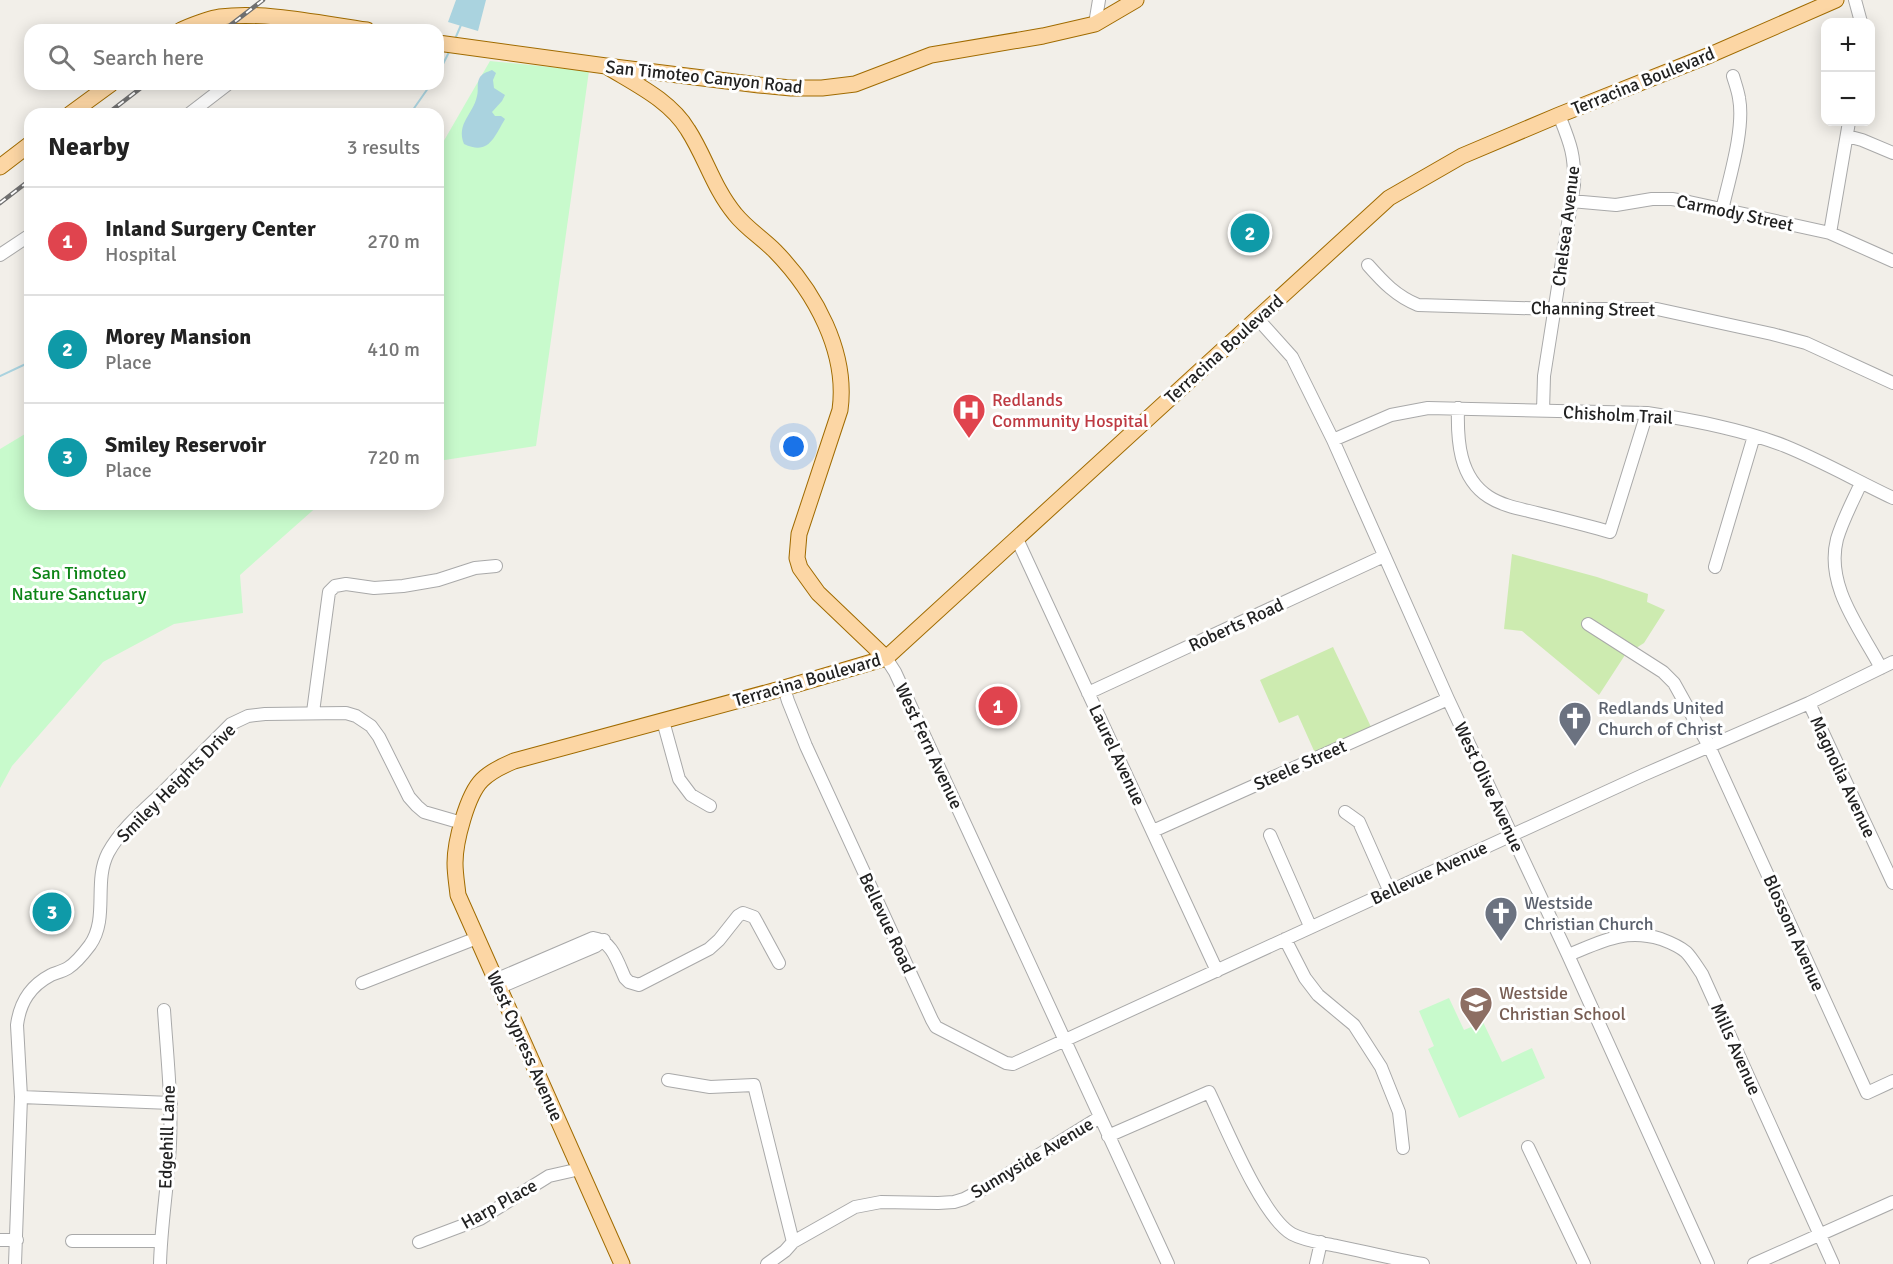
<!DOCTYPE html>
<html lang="en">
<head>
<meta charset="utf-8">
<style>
	body { margin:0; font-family:Signika,sans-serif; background:#f6f6f6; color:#222 }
	.controls { position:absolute; right:18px; top:18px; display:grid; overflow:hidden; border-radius:12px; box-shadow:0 3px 15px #0003 }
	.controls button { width:54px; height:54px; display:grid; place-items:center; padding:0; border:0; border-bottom:2px solid #e0e0e0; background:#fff; color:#222; font:30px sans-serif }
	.you { position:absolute; left:794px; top:447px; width:21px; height:21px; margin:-15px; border:4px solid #fff; border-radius:50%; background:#1a73e8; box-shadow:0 0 0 9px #1a73e833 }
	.badge { display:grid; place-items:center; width:39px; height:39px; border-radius:50%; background:#d93025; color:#fff; font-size:20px; font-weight:700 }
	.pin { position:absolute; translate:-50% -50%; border:3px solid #fff; box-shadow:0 2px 6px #0006 }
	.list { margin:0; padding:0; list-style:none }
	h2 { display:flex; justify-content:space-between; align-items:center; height:78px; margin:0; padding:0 24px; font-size:26px }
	h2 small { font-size:20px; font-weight:400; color:#767676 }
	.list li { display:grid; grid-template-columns:39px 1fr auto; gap:18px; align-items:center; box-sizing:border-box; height:108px; padding:0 24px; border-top:2px solid #e0e0e0 }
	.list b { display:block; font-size:22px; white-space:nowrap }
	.list p { margin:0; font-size:20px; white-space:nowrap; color:#767676 }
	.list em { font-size:20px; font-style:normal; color:#767676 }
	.icon { flex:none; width:33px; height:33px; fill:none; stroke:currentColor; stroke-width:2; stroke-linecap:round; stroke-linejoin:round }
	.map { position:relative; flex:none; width:1893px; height:1264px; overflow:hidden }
	.search { position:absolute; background:#fff; box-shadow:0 3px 15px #0003; left:24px; top:24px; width:420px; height:66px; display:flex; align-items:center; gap:15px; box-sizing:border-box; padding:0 21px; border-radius:18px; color:#767676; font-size:22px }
	.panel { position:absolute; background:#fff; box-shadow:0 3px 15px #0003; left:24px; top:108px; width:420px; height:402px; border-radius:18px }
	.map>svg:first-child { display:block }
</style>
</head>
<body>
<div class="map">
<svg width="1893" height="1264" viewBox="0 0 1893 1264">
	<rect width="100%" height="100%" fill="#f2efe9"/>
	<path fill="#cdebb0" d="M1512,554L1597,577L1648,594L1647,602L1665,610L1644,643L1625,655L1599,695L1522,631L1504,629Z
		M1333,647L1372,729L1315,753L1298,715L1279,723L1260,680Z"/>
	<path fill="#c8facc" d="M490,61L589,71L536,446L438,461V151Z
		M30,431V504H320L240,575L243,613L174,624L103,662L12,766L0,788V449Z
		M1449,998L1464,1030L1483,1022L1502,1062L1532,1048L1545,1078L1459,1118L1428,1049L1434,1046L1419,1011Z"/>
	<path fill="#aad3df" d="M456,0H486L478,31L448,22Z
		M492,70L496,73L493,80L494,88L505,95L502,101L492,112L495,116H501L505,119C494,137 489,156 464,144C456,123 473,115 477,96C479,89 476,84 480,77C483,73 487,72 492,70Z"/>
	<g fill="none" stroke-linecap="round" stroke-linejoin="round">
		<path stroke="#aad3df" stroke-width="2" d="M455,39L461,25
			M438,74L450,50
			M410,114L431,84
			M0,376L30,362"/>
		<defs>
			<path id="minor" d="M1855,0L1861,22
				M1095,24L1099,0
				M286,30L292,19
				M189,114L228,84
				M1847,136L1862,140L1893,153
				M1571,201L1616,205L1652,199H1672L1689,202L1830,233L1893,261
				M1722,210C1729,179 1745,129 1739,98C1738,91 1735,83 1733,76
				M1830,233L1849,122
				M0,255L30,235
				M1368,265C1383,282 1396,296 1418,305L1555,309H1657L1772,334L1806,343L1893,383
				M1257,318L1292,357L1333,440L1448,699L1568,955L1708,1264
				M1458,408C1457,440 1459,478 1489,497C1503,506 1521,509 1537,513C1561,519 1586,525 1610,532L1647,413
				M1543,411L1544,376L1574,185C1575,154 1570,143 1559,115
				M1333,440L1391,415L1428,408L1647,413C1693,420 1742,429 1785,446C1822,461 1857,481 1893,498
				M1861,483C1853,501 1843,519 1837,539C1825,586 1860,628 1881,668
				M1017,539L1217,971
				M1715,567L1754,436
				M1588,624L1663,672L1674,683L1709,746L1867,1093L1893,1081
				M886,658L895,672L1168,1264
				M784,688L788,701L806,746L932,1020L936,1027L1006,1063L1013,1064L1643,775L1809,703L1893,662
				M1088,693L1384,556
				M1809,703L1893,883
				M313,712L329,592L335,586L346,584L374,588L403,586L438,580L475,568L496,566
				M663,721L679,779L691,795L710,806
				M1345,812L1359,822L1390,892
				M1153,831L1448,699
				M1270,835L1310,926
				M1285,939L1305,978L1318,995L1354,1025L1381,1067L1399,1112L1403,1148
				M1568,955C1601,942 1624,928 1661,939C1669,942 1679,946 1686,952C1692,958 1697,967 1702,974L1833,1264
				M495,980L593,938C612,940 618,963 625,978L629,982L639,985L709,949L719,940L738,916L743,913L754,917L779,963
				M362,983L477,938
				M498,988L596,946L604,940
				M668,1080L710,1087L754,1085L793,1242
				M21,1097L171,1103
				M1108,1136L1209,1092C1225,1125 1262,1217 1292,1234C1305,1241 1323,1243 1337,1246C1366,1252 1394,1259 1423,1264
				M1528,1147L1584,1264
				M0,1240H17
				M72,1241H161
				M419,1242L480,1219L549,1176L580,1169
				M15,1264L21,1097L17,1025C20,1002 30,986 51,975C56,973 63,971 68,968C76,963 84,953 90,945C109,918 93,882 108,853C121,829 144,810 163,792C186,769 208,747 231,724L248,716L265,714L346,713L356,716L371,726L379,737L409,797L417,806L424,812L462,823
				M160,1264C161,1224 168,1184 170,1144C172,1099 167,1055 164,1010
				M767,1264L785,1251L793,1242L855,1207L881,1202L938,1203L954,1202L964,1199L985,1188L1100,1117
				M1316,1264L1321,1242
				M1754,1264L1893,1202"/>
			<path id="major" d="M181,30C193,25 207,19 220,17C265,11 323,24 367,30
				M438,43L606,66L759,85L791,88H822L855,84L931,55L1043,36L1095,24L1136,0
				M606,66C635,84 670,100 688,130C705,156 714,189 735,214C746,228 762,238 775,251C815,292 848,352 840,410L799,534L797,558L800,568L818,593L886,658
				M70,114L111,84
				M0,167L30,144
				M622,1264L458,895C457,885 455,874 455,863C455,842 467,795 482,780C491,771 502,766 514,761L784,688L886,658L1389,198L1462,156L1559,115L1710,55L1836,0"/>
		</defs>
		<use href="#minor" stroke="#a9a9a9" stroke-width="14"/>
		<use href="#major" stroke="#a06b00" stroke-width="17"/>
		<use href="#minor" stroke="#fff" stroke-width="12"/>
		<use href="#major" stroke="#fcd6a4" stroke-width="15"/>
		<defs>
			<path id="rail" d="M224,30L263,0
				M107,114L146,84
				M0,203L30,180"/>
		</defs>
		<use href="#rail" stroke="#707070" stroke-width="4.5"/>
		<use href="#rail" stroke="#fff" stroke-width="2" stroke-dasharray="7" stroke-linecap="butt"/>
	</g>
	<defs>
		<symbol id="hospital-pin" viewBox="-11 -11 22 30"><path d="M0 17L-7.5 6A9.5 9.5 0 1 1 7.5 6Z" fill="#e0444e" stroke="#fff"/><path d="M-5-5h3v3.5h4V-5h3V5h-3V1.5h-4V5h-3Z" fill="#fff"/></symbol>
		<symbol id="church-pin" viewBox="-11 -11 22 30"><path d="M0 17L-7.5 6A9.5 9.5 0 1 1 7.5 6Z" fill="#6b7280" stroke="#fff"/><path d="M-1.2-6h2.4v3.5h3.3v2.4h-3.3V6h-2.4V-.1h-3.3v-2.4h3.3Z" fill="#fff"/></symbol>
		<symbol id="school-pin" viewBox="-11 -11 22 30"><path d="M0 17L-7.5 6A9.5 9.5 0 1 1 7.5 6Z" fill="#8d6e63" stroke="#fff"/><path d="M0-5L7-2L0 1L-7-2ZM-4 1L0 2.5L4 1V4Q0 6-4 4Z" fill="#fff"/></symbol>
	</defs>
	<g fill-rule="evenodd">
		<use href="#hospital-pin" x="950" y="391" width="38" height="52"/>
		<use href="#church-pin" x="1556" y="699" width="38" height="52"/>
		<use href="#church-pin" x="1482" y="894" width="38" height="52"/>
		<use href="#school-pin" x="1457" y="984" width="38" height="52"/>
	</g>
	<g text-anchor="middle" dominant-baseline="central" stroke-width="6" stroke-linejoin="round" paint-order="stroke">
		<g font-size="18" fill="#222" stroke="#fff">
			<text transform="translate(704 77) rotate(6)">San Timoteo Canyon Road</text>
			<text transform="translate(1643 81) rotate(-22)">Terracina Boulevard</text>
			<text transform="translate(1735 213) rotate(12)">Carmody Street</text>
			<text transform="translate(1566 226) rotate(-83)">Chelsea Avenue</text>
			<text transform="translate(1593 309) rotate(1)">Channing Street</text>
			<text transform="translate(1224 349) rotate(-42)">Terracina Boulevard</text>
			<text transform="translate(1618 415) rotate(3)">Chisholm Trail</text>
			<text transform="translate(1236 625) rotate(-25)">Roberts Road</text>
			<text transform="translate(807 680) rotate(-16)">Terracina Boulevard</text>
			<text transform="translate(929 746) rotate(65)">West Fern Avenue</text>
			<text transform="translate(1117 755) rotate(65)">Laurel Avenue</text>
			<text transform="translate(1300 765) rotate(-24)">Steele Street</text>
			<text transform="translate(1843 777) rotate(65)">Magnolia Avenue</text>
			<text transform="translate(176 783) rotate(-45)">Smiley Heights Drive</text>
			<text transform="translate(1489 787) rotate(65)">West Olive Avenue</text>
			<text transform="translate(1429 873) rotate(-25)">Bellevue Avenue</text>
			<text transform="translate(887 923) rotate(65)">Bellevue Road</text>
			<text transform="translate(1794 933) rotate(66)">Blossom Avenue</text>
			<text transform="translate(525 1046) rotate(66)">West Cypress Avenue</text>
			<text transform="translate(1736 1049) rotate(66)">Mills Avenue</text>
			<text transform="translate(167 1137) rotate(-88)">Edgehill Lane</text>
			<text transform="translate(1032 1158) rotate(-31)">Sunnyside Avenue</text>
			<text transform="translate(499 1204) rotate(-29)">Harp Place</text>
		</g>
		<g font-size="18" fill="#be3a42" stroke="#fff" text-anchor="start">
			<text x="992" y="400">Redlands<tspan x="992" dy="21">Community Hospital</tspan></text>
		</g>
		<g font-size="18" fill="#0c8416" stroke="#fff">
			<text x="79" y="573">San Timoteo<tspan x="79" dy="21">Nature Sanctuary</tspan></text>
		</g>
		<g font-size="18" fill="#5b616d" stroke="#fff" text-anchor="start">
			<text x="1598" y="708">Redlands United<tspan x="1598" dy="21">Church of Christ</tspan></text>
			<text x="1524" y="903">Westside<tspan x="1524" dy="21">Christian Church</tspan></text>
		</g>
		<g font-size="18" fill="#785e54" stroke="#fff" text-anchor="start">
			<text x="1499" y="993">Westside<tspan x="1499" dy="21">Christian School</tspan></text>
		</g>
	</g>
</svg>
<div class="controls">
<button>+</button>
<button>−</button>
</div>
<div class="you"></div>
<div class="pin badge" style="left:998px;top:706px;background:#e0444e">1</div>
<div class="pin badge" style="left:1250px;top:233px;background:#0f9aa8">2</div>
<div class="pin badge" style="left:52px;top:912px;background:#0f9aa8">3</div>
<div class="search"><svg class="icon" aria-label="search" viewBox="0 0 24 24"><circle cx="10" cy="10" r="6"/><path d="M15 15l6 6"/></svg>Search here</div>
<section class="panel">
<h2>Nearby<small>3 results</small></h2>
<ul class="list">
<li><span class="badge" style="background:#e0444e">1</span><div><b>Inland Surgery Center</b><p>Hospital</p></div><em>270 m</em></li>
<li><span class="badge" style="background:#0f9aa8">2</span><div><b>Morey Mansion</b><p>Place</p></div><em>410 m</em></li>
<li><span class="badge" style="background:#0f9aa8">3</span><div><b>Smiley Reservoir</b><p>Place</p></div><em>720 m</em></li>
</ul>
</section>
</div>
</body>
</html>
